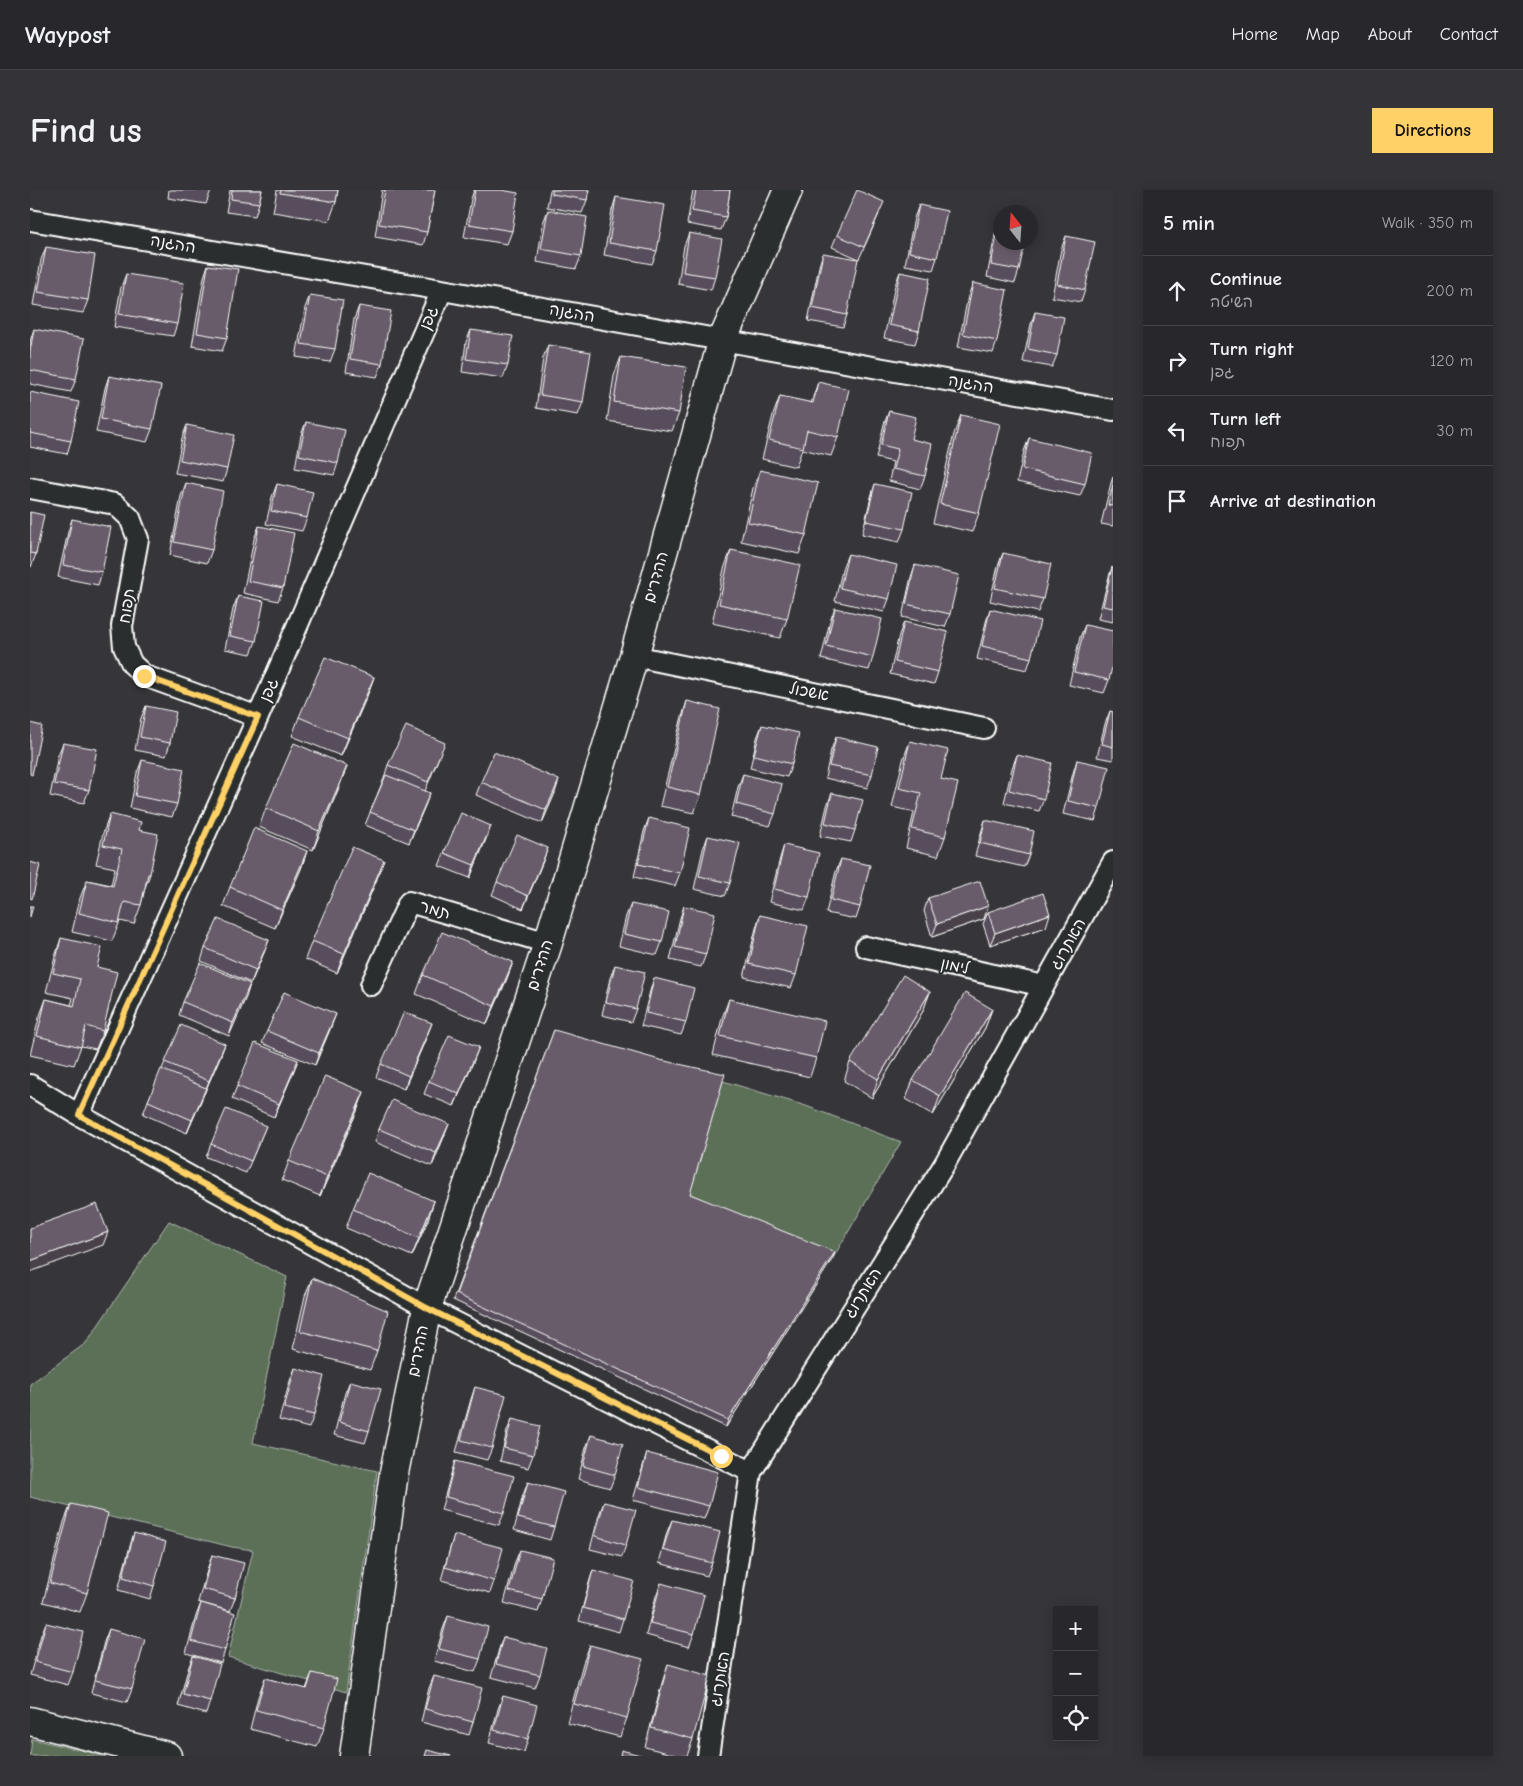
<!DOCTYPE html>
<html lang="en">
<head>
<meta charset="utf-8">
<style>
	body { margin:0; font-family:"Comic Neue","Playpen Sans Hebrew",sans-serif; background:#343438; color:#f1f3f6 }
	.controls { position:absolute; right:15px; bottom:15px; display:grid; overflow:hidden; border-radius:0px; box-shadow:0 2px 12px #0003 }
	.controls button { width:45px; height:45px; display:grid; place-items:center; padding:0; border:0; border-bottom:1px solid #444448; background:#28282c; color:#f1f3f6; font:25px sans-serif }
	.compass { position:absolute; left:963px; top:15px; width:45px; height:45px; border-radius:50%; background:#28282c; box-shadow:0 2px 12px #0003; rotate:343deg }
	.stop { position:absolute; width:15px; height:15px; margin:-11px; border:4px solid #ffd166; border-radius:50%; background:#fff }
	.stop.end { background:#ffd166; border-color:#fff; box-shadow:0 1px 5px #0008 }
	.list { margin:0; padding:0; list-style:none }
	h2 { display:flex; justify-content:space-between; align-items:center; height:65px; margin:0; padding:0 20px; font-size:21px }
	h2 small { font-size:16px; font-weight:400; color:#a5a6a9 }
	.list li { display:grid; grid-template-columns:32px 1fr auto; gap:15px; align-items:center; box-sizing:border-box; height:70px; padding:0 20px; border-top:1px solid #444448 }
	.list b { display:block; font-size:19px; white-space:nowrap }
	.list p { margin:0; font-size:16px; white-space:nowrap; color:#a5a6a9 }
	.list em { font-size:16px; font-style:normal; color:#a5a6a9 }
	.icon { flex:none; width:28px; height:28px; fill:none; stroke:currentColor; stroke-width:2; stroke-linecap:round; stroke-linejoin:round }
	.map { position:relative; flex:none; width:1083px; height:1566px; overflow:hidden; border-radius:0px }
	header { display:flex; align-items:center; gap:30px; box-sizing:border-box; height:70px; padding:0 25px; background:#28282c; border-bottom:1px solid #444448 }
	header strong { font-size:24px }
	nav { display:flex; gap:28px; margin-inline-start:auto; font-size:18px }
	.intro { display:flex; align-items:center; justify-content:space-between; box-sizing:border-box; height:120px; padding:0 30px }
	h1 { margin:0; font-size:35px }
	.button { padding:12px 22px; border-radius:0px; background:#ffd166; color:#111; font-size:18px; font-weight:700 }
	main { display:flex; gap:30px; padding:0 30px }
	aside { flex:1; background:#28282c; border-radius:0px; box-shadow:0 2px 12px #0003 }
	.map>svg:first-child { display:block }
</style>
</head>
<body>
<header>
<strong>Waypost</strong>
<nav><a>Home</a><a>Map</a><a>About</a><a>Contact</a></nav>
</header>
<div class="intro"><h1>Find us</h1><a class="button">Directions</a></div>
<main>
<div class="map">
<svg width="1083" height="1566" viewBox="0 0 1083 1566">
	<rect width="100%" height="100%" fill="#36363a"/>
	<filter id="ink" filterUnits="userSpaceOnUse"><feTurbulence type="fractalNoise" baseFrequency=".02" numOctaves="2"/><feDisplacementMap in="SourceGraphic" scale="10" xChannelSelector="R" yChannelSelector="G"/><feConvolveMatrix kernelMatrix="1 2 1 2 8 2 1 2 1" color-interpolation-filters="sRGB"/></filter>
	<g filter="url(#ink)">
		<path fill="#5c6f59" stroke="#aeb7ac" d="M693,891L776,916L871,952L803,1068L658,1010Z
			M139,1031L257,1087L223,1253L347,1281L316,1502L198,1467L223,1360L202,1357L0,1307V1194L56,1153Z
			M2,1549L76,1566H0Z"/>
		<g fill="none" stroke-linecap="round" stroke-linejoin="round">
			<defs>
				<path id="street" d="M0,30L412,100L1083,220
					M0,298L85,314L100,328L108,349L92,436L94,457L102,474L115,486L228,527
					M604,466L954,538
					M836,757L1014,796
					M341,795L379,712L518,753
					M0,895L49,925L397,1118L721,1282
					M49,925L228,527L412,100
					M678,1566L721,1282L914,975L1083,672"/>
				<path id="secondary" d="M0,1531L137,1566
					M324,1566L364,1283L397,1118L518,753L604,466L693,149L758,0"/>
			</defs>
			<use href="#street" stroke="#fff" stroke-width="24"/>
			<use href="#secondary" stroke="#fff" stroke-width="31"/>
			<use href="#street" stroke="#2a2d2e" stroke-width="20"/>
			<use href="#secondary" stroke="#2a2d2e" stroke-width="28"/>
		</g>
		<path fill="#594e5b" stroke="#fff" d="M139,0H181L176,14L138,8Z
			M200,0H232L229,13L225,26L196,22Z
			M247,0H308L306,12L299,31L243,22Z
			M352,0H405L397,42L393,55L345,47Z
			M444,0H471L482,41L477,54L434,47L441,9Z
			M520,0H559L557,10L552,23L517,17Z
			M663,0H700L696,27L691,40L657,34Z
			M586,7L627,61L622,74L574,65L582,20Z
			M889,15L907,68L903,80L875,75L884,28Z
			M518,20L551,66L546,79L507,72L513,33Z
			M849,24L829,69L802,57L807,45Z
			M970,29L989,80L985,93L957,87L966,40Z
			M659,43L685,87L681,100L648,94L654,56Z
			M1036,46L1055,100L1051,112L1022,107L1031,59Z
			M16,57L58,110L53,123L3,115L11,70Z
			M793,63L817,125L813,137L778,131L789,76Z
			M178,75L197,148L192,161L162,156L174,87Z
			M870,82L889,141L885,154L854,148L865,95Z
			M96,84L147,134L143,146L84,137L91,97Z
			M943,93L967,151L963,163L928,157L938,106Z
			M280,105L305,159L300,172L266,167L275,118Z
			M329,116L352,174L347,187L316,182L324,129Z
			M1005,122L1027,165L1022,177L993,172L1001,134Z
			M4,139L46,189L41,202L0,194V151Z
			M441,140L478,175L473,188L432,182L436,152Z
			M518,155L553,212L548,225L506,218L513,168Z
			M591,167L649,223L642,241L577,231L584,186Z
			M79,186L122,239L117,252L66,242L75,198Z
			M788,192L808,247L801,266L772,259L766,277L732,269L743,225L750,206L781,213Z
			M0,202L41,251L37,264L0,257Z
			M859,221L881,249L895,286L890,299L859,291L863,272L846,268L854,234Z
			M931,225L949,323L942,342L903,333L924,244Z
			M276,232L308,273L304,285L265,278L271,245Z
			M157,235L197,279L193,292L145,283L152,248Z
			M999,248L1055,294L1050,306L987,292L994,261Z
			M730,280L776,345L769,364L711,351L723,298Z
			M1083,287V336L1071,334L1081,293Z
			M156,293L182,360L177,373L140,365L151,306Z
			M247,294L277,328L272,341L236,334L242,307Z
			M845,294L874,339L869,352L832,344L841,307Z
			M0,322L6,364L1,377H0Z
			M42,329L72,382L68,395L28,387L38,342Z
			M229,336L253,398L248,411L213,403L224,349Z
			M701,360L757,429L750,448L682,433L694,379Z
			M973,363L1013,409L1008,422L960,411L968,376Z
			M818,364L859,409L854,422L805,411L813,376Z
			M885,375L920,424L915,437L872,427L881,387Z
			M1082,377L1083,378V432L1068,429L1078,390Z
			M208,406L226,451L221,464L195,459L203,419Z
			M805,418L843,467L839,480L791,469L800,431Z
			M960,419L1001,468L997,480L947,469L956,432Z
			M874,432L908,482L904,494L860,484L869,445Z
			M1055,435L1079,490L1074,503L1039,495L1050,447Z
			M344,487L337,506L311,566L262,546L269,527Z
			M657,511L671,605L664,623L630,616L651,530Z
			M116,516L140,553L136,566L105,560L111,528Z
			M1080,521L1083,522V570L1067,567L1075,534Z
			M732,535L762,574L757,587L720,578L727,548Z
			M806,547L842,585L837,598L795,588L801,560Z
			M880,551L911,589L915,647L908,666L876,658L884,622L862,617L873,570Z
			M33,553L59,600L54,613L20,606L28,565Z
			M410,565L395,601L400,603L379,653L335,635L354,588L358,575Z
			M987,565L1014,609L1009,621L974,613L982,578Z
			M112,570L147,614L142,627L100,618L107,583Z
			M1047,570L1069,618L1065,631L1033,624L1043,583Z
			M317,576L310,595L283,660L229,637L236,618Z
			M713,584L745,624L740,636L701,627L708,597Z
			M451,592L525,603L512,633L446,605Z
			M802,603L825,640L821,652L790,646L797,616Z
			M80,624L109,640L120,684L115,698L111,715L104,734L90,731L82,751L42,742L50,708L57,690L81,695L85,678L66,674L73,643Z
			M619,628L650,683L645,696L604,687L614,641Z
			M955,630L999,665L994,677L945,666L951,643Z
			M678,646L700,693L695,706L664,699L673,659Z
			M456,649L440,688L409,676L414,663Z
			M754,655L779,707L774,720L739,712L750,668Z
			M277,661L271,679L245,738L193,716L200,697Z
			M811,669L830,717L826,729L796,723L806,681Z
			M513,671L493,719L462,705L467,692Z
			M347,689L307,783L275,769L282,751Z
			M898,708L958,716L954,729L902,747L894,721Z
			M601,714L632,752L627,765L589,756L596,726Z
			M654,716L676,764L671,777L640,770L650,728Z
			M958,722L1016,737L960,755L953,734Z
			M730,725L766,785L761,798L714,787L726,738Z
			M31,748L67,777L73,841L66,859L51,856L44,875L0,865L9,828L16,809L41,815L43,808L16,802L25,767Z
			M239,750L221,793L171,771L175,758Z
			M483,772L476,791L457,834L386,804L393,785Z
			M585,775L606,819L601,832L572,825L580,788Z
			M624,788L656,832L651,845L611,836L620,801Z
			M220,794L216,807L199,846L149,825L153,812Z
			M900,802L893,821L842,908L814,891L820,872Z
			M699,809L786,868L780,887L683,865L692,828Z
			M962,819L955,838L903,925L876,909L883,890Z
			M301,837L285,875L232,853L237,841Z
			M524,840L660,1004L803,1068L696,1237L423,1110Z
			M397,846L374,899L346,887L351,874Z
			M195,854L190,867L157,943L113,924L118,911L135,872Z
			M444,870L424,916L394,904L399,891Z
			M263,883L244,927L202,909L207,896Z
			M334,902L327,921L290,1006L252,990L259,971Z
			M419,934L402,976L345,952L349,939Z
			M236,936L216,983L176,967L181,954Z
			M323,1019L398,1030L382,1066L316,1038Z
			M282,1088L347,1161L340,1180L263,1159L275,1106Z
			M265,1178L284,1225L279,1238L249,1230L260,1191Z
			M320,1191L339,1241L335,1253L304,1245L315,1203Z
			M445,1197L462,1258L457,1270L426,1262L441,1209Z
			M482,1229L503,1265L498,1278L470,1271L477,1241Z
			M561,1245L585,1285L580,1298L548,1289L556,1258Z
			M617,1263L679,1316L674,1329L603,1310L613,1276Z
			M425,1271L474,1323L469,1335L411,1320L421,1284Z
			M498,1292L524,1337L520,1350L484,1340L493,1305Z
			M574,1312L596,1355L592,1367L560,1359L569,1325Z
			M41,1314L57,1403L50,1422L13,1412L34,1332Z
			M642,1330L682,1373L677,1386L629,1373L637,1342Z
			M104,1343L124,1396L120,1409L88,1400L100,1356Z
			M424,1345L464,1391L460,1403L411,1390L420,1358Z
			M490,1360L512,1409L508,1422L474,1413L485,1372Z
			M182,1365L205,1408L200,1421L168,1412L178,1377Z
			M563,1380L593,1429L589,1442L549,1431L559,1393Z
			M631,1393L664,1444L659,1457L616,1445L626,1406Z
			M171,1413L195,1460L191,1473L156,1463L166,1426Z
			M418,1426L450,1469L445,1482L404,1471L413,1439Z
			M16,1433L43,1482L38,1495L0,1485L11,1445Z
			M79,1439L102,1499L97,1512L61,1503L74,1452Z
			M473,1447L510,1485L505,1498L461,1487L469,1459Z
			M560,1455L597,1528L590,1547L537,1533L553,1473Z
			M163,1466L180,1511L176,1524L148,1516L158,1479Z
			M638,1474L663,1549L657,1566H649L615,1557L632,1493Z
			M282,1483L294,1538L287,1557L220,1539L228,1507L235,1488L276,1499Z
			M404,1486L443,1532L439,1545L391,1532L399,1498Z
			M473,1506L498,1549L494,1562L459,1553L468,1519Z"/>
		<path fill="#48404a" stroke="#fff" d="M344,487L337,506L311,566L318,548Z
			M317,576L310,595L283,660L289,641Z
			M529,590L525,603L512,633L516,620Z
			M400,603L395,616L379,653L384,640Z
			M461,636L456,649L440,688L444,675Z
			M518,658L513,671L493,719L498,706Z
			M277,661L271,679L245,738L252,720Z
			M354,670L347,689L307,783L314,764Z
			M958,716L954,729L902,747L907,734Z
			M1020,724L1016,737L960,755L965,743Z
			M239,750L234,763L221,793L226,780Z
			M483,772L476,791L457,834L464,816Z
			M220,794L216,807L199,846L203,833Z
			M900,802L893,821L842,908L848,889Z
			M962,819L955,838L903,925L910,906Z
			M306,824L301,837L285,875L289,863Z
			M402,833L397,846L374,899L379,886Z
			M195,854L190,867L174,904L179,891Z
			M449,857L444,870L424,916L429,904Z
			M268,870L263,883L244,927L249,914Z
			M176,898L171,911L157,943L162,930Z
			M334,902L327,921L290,1006L297,987Z
			M419,934L414,947L402,976L406,963Z
			M404,1011L398,1030L382,1066L389,1048Z
			M78,1042L73,1055L0,1082V1071Z
			M805,1062L803,1068L696,1237L698,1230Z"/>
		<path fill="#675b6a" stroke="#fff" d="M202,0H232L229,13L201,9Z
			M251,0H308L306,12L250,3Z
			M355,0H405L397,42L349,34Z
			M445,0H471L488,3L482,41L439,34Z
			M522,0H559L557,10L522,4Z
			M666,0H700L696,27L662,21Z
			M827,0L854,12L834,57L807,45Z
			M586,7L635,15L627,61L579,53Z
			M889,15L917,21L907,68L879,62Z
			M518,20L557,27L551,66L511,59Z
			M970,30V52H995L989,80L961,75Z
			M659,43L692,49L685,87L653,82Z
			M1036,46L1065,52L1055,100L1027,94Z
			M16,57L65,65L58,110L8,102Z
			M793,63L828,69L817,125L782,118Z
			M178,75L208,79L197,148L167,143Z
			M870,82L900,88L889,141L859,135Z
			M96,84L154,93L147,134L89,124Z
			M943,93L977,100L967,151L933,144Z
			M280,105L313,110L305,159L271,154Z
			M329,116L361,121L352,174L320,169Z
			M1005,122L1034,127L1027,165L998,159Z
			M4,139L54,149L46,189L0,180V161Z
			M441,140L483,146L478,175L436,169Z
			M518,155L561,162L553,212L510,205Z
			M591,167L656,177L649,223L584,212Z
			M79,186L131,196L122,239L71,229Z
			M788,192L819,199L808,247L777,240L773,258L739,250L750,206L783,213Z
			M0,202L49,212L41,251L0,243Z
			M859,221L886,227L881,249L902,254L895,286L863,279L868,259L851,255Z
			M931,225L970,234L949,323L910,314Z
			M276,232L315,240L308,273L269,265Z
			M157,235L204,245L197,279L150,270Z
			M999,248L1062,263L1055,294L992,279Z
			M730,280L788,293L776,345L718,332Z
			M156,293L193,301L182,360L144,352Z
			M247,294L283,302L277,328L241,321Z
			M845,294L882,302L874,339L836,331Z
			M1083,295V316L1078,315Z
			M0,322L14,325L6,364L0,363Z
			M42,329L81,337L72,382L33,375Z
			M229,336L264,343L253,398L218,391Z
			M701,360L770,375L757,429L689,414Z
			M973,363L1021,374L1013,409L965,398Z
			M818,364L867,375L859,409L810,398Z
			M885,375L929,385L920,424L876,414Z
			M1082,377L1083,378V418L1073,416Z
			M208,406L234,411L226,451L200,446Z
			M805,418L852,429L843,467L796,456Z
			M960,419L1010,431L1001,468L952,456Z
			M874,432L918,442L908,482L865,472Z
			M1055,435L1083,441V473L1079,490L1044,482Z
			M295,467L344,487L318,548L269,527Z
			M657,511L690,519L671,605L637,597Z
			M116,516L146,522L140,553L110,547Z
			M1080,521L1083,522V557L1072,554Z
			M0,533L12,536L2,585L0,584Z
			M732,535L769,543L762,574L724,565Z
			M376,536L415,553L398,592L358,575Z
			M806,547L848,557L842,585L799,576Z
			M880,551L918,560L911,589L928,593L915,647L882,639L891,603L869,598Z
			M33,553L67,559L59,600L24,594Z
			M264,553L317,576L289,641L236,618Z
			M464,562L529,590L516,620L451,592Z
			M987,565L1022,573L1014,609L979,600Z
			M112,570L154,579L147,614L105,606Z
			M1047,570L1079,577L1069,618L1038,611Z
			M713,584L752,594L745,624L706,614Z
			M356,585L400,603L384,640L340,622Z
			M802,603L833,610L825,640L795,633Z
			M431,623L461,636L444,675L414,663Z
			M80,624L111,632L109,640L128,644L120,684H118L111,715L94,712L89,733L49,723L57,690L83,696L92,659L73,655Z
			M619,628L660,638L650,683L608,674Z
			M955,630L1004,641L999,665L950,653Z
			M224,638L277,661L252,720L200,697Z
			M487,645L518,658L498,706L467,692Z
			M678,646L710,653L700,693L669,686Z
			M754,655L789,663L779,707L744,699Z
			M322,657L354,670L314,764L282,751Z
			M811,669L840,675L830,717L801,710Z
			M0,672L10,675L2,709L0,708Z
			M950,691L958,716L907,734L898,708Z
			M1013,703L1020,724L965,743L958,722Z
			M601,714L639,722L632,752L594,744Z
			M0,716H3L0,727Z
			M654,716L685,723L676,764L645,757Z
			M730,725L778,736L766,785L719,774Z
			M188,729L239,750L226,780L175,758Z
			M412,742L483,772L464,816L393,785Z
			M31,748L72,757L67,777L87,782L73,841L56,836L51,857L7,846L16,809L44,816L50,789L23,783Z
			M170,773L220,794L203,833L153,812Z
			M585,775L615,782L606,819L576,812Z
			M873,785L900,802L848,889L820,872Z
			M624,788L664,798L656,832L616,823Z
			M254,802L306,824L289,863L237,841Z
			M935,803L962,819L910,906L883,890Z
			M699,809L795,831L786,868L690,846Z
			M374,822L402,833L379,886L351,874Z
			M151,835L195,854L179,891L135,872Z
			M524,840L630,870L695,884L660,1004L805,1062L698,1230L426,1104Z
			M419,845L449,857L429,904L399,891Z
			M225,853L268,870L249,914L207,896Z
			M131,879L176,898L162,930L118,911Z
			M295,886L334,902L297,987L259,971Z
			M362,910L419,934L406,963L349,939Z
			M196,919L236,936L221,971L181,954Z
			M338,983L404,1011L389,1048L323,1019Z
			M67,1014L78,1042L0,1071V1038Z
			M282,1088L358,1121L347,1161L270,1141Z
			M265,1178L294,1186L284,1225L254,1218Z
			M320,1191L351,1199L339,1241L309,1232Z
			M445,1197L476,1205L462,1258L431,1250Z
			M482,1229L510,1236L503,1265L474,1258Z
			M561,1245L593,1254L585,1285L553,1276Z
			M617,1263L688,1282L679,1316L608,1297Z
			M425,1271L484,1286L474,1323L416,1307Z
			M498,1292L534,1302L524,1337L488,1328Z
			M574,1312L606,1320L596,1355L565,1346Z
			M41,1314L78,1323L57,1403L20,1393Z
			M642,1330L690,1342L682,1373L633,1360Z
			M104,1343L136,1352L124,1396L93,1387Z
			M424,1345L473,1358L464,1391L415,1377Z
			M490,1360L523,1368L512,1409L479,1401Z
			M182,1365L214,1373L205,1408L173,1399Z
			M563,1380L604,1391L593,1429L553,1418Z
			M631,1393L674,1405L664,1444L620,1433Z
			M171,1413L205,1423L195,1460L161,1451Z
			M418,1426L458,1437L450,1469L409,1459Z
			M16,1433L53,1442L43,1482L5,1472Z
			M79,1439L115,1449L102,1499L65,1490Z
			M473,1447L517,1458L510,1485L466,1474Z
			M560,1455L613,1469L597,1528L544,1514Z
			M163,1466L190,1474L180,1511L153,1504Z
			M638,1474L680,1486L663,1549L621,1538Z
			M282,1483L307,1489L294,1538L226,1520L235,1488L277,1499Z
			M404,1486L452,1498L443,1532L395,1519Z
			M473,1506L507,1515L498,1549L464,1540Z
			M397,1560L421,1566H395Z
			M591,1560L614,1566H590Z"/>
	</g>
	<g fill="none" stroke-linecap="round" stroke-linejoin="round" filter="url(#ink)">
		<path stroke="#ffd166" stroke-width="6" d="M114,486L228,527L49,925L397,1118L691,1266"/>
	</g>
	<g text-anchor="middle" dominant-baseline="central" stroke-width="4" stroke-linejoin="round" paint-order="stroke">
		<g font-size="16" fill="#fff" stroke="#2a2d2e">
			<text transform="translate(143 54) rotate(10)">ההגנה</text>
			<text transform="translate(542 123) rotate(10)">ההגנה</text>
			<text transform="translate(399 128) rotate(-67)">גפן</text>
			<text transform="translate(941 194) rotate(10)">ההגנה</text>
			<text transform="translate(626 387) rotate(-74)">ההדרים</text>
			<text transform="translate(97 416) rotate(-81)">תפוח</text>
			<text transform="translate(239 500) rotate(-67)">גפן</text>
			<text transform="translate(779 502) rotate(11)">אשכול</text>
			<text transform="translate(405 720) rotate(16)">תמר</text>
			<text transform="translate(1038 754) rotate(-61)">האתרוג</text>
			<text transform="translate(510 775) rotate(-72)">ההדרים</text>
			<text transform="translate(925 776) rotate(12)">לימון</text>
			<text transform="translate(833 1103) rotate(-58)">האתרוג</text>
			<text transform="translate(388 1161) rotate(-79)">ההדרים</text>
			<text transform="translate(690 1489) rotate(-81)">האתרוג</text>
		</g>
	</g>
</svg>
<div class="controls">
<button>+</button>
<button>−</button>
<button><svg class="icon" aria-label="locate" viewBox="0 0 24 24"><circle cx="12" cy="12" r="6"/><path d="M12 2v4M12 18v4M2 12h4M18 12h4"/></svg></button>
</div>
<svg class="compass" viewBox="-18 -18 36 36"><path d="M0-13l5 13h-10z" fill="#e53935"/><path d="M0 13l5-13h-10z" fill="#a5a6a9"/></svg>
<div class="stop" style="left:691px;top:1266px"></div>
<div class="stop end" style="left:114px;top:486px"></div>
</div>
<aside>
<h2>5 min<small>Walk · 350 m</small></h2>
<ul class="list">
<li><svg class="icon" aria-label="ahead" viewBox="0 0 24 24"><path d="M12 20V5M6 11l6-6 6 6"/></svg><div><b>Continue</b><p>השיטה</p></div><em>200 m</em></li>
<li><svg class="icon" aria-label="right" viewBox="0 0 24 24"><path d="M7 20v-9h11M14 6l5 5-5 5"/></svg><div><b>Turn right</b><p>גפן</p></div><em>120 m</em></li>
<li><svg class="icon" aria-label="left" viewBox="0 0 24 24"><path d="M17 20v-9H6M10 6l-5 5 5 5"/></svg><div><b>Turn left</b><p>תפוח</p></div><em>30 m</em></li>
<li><svg class="icon" aria-label="arrive" viewBox="0 0 24 24"><path d="M6 21V4h12l-3 4 3 4H6"/></svg><div><b>Arrive at destination</b></div></li>
</ul>
</aside>
</main>
</body>
</html>
